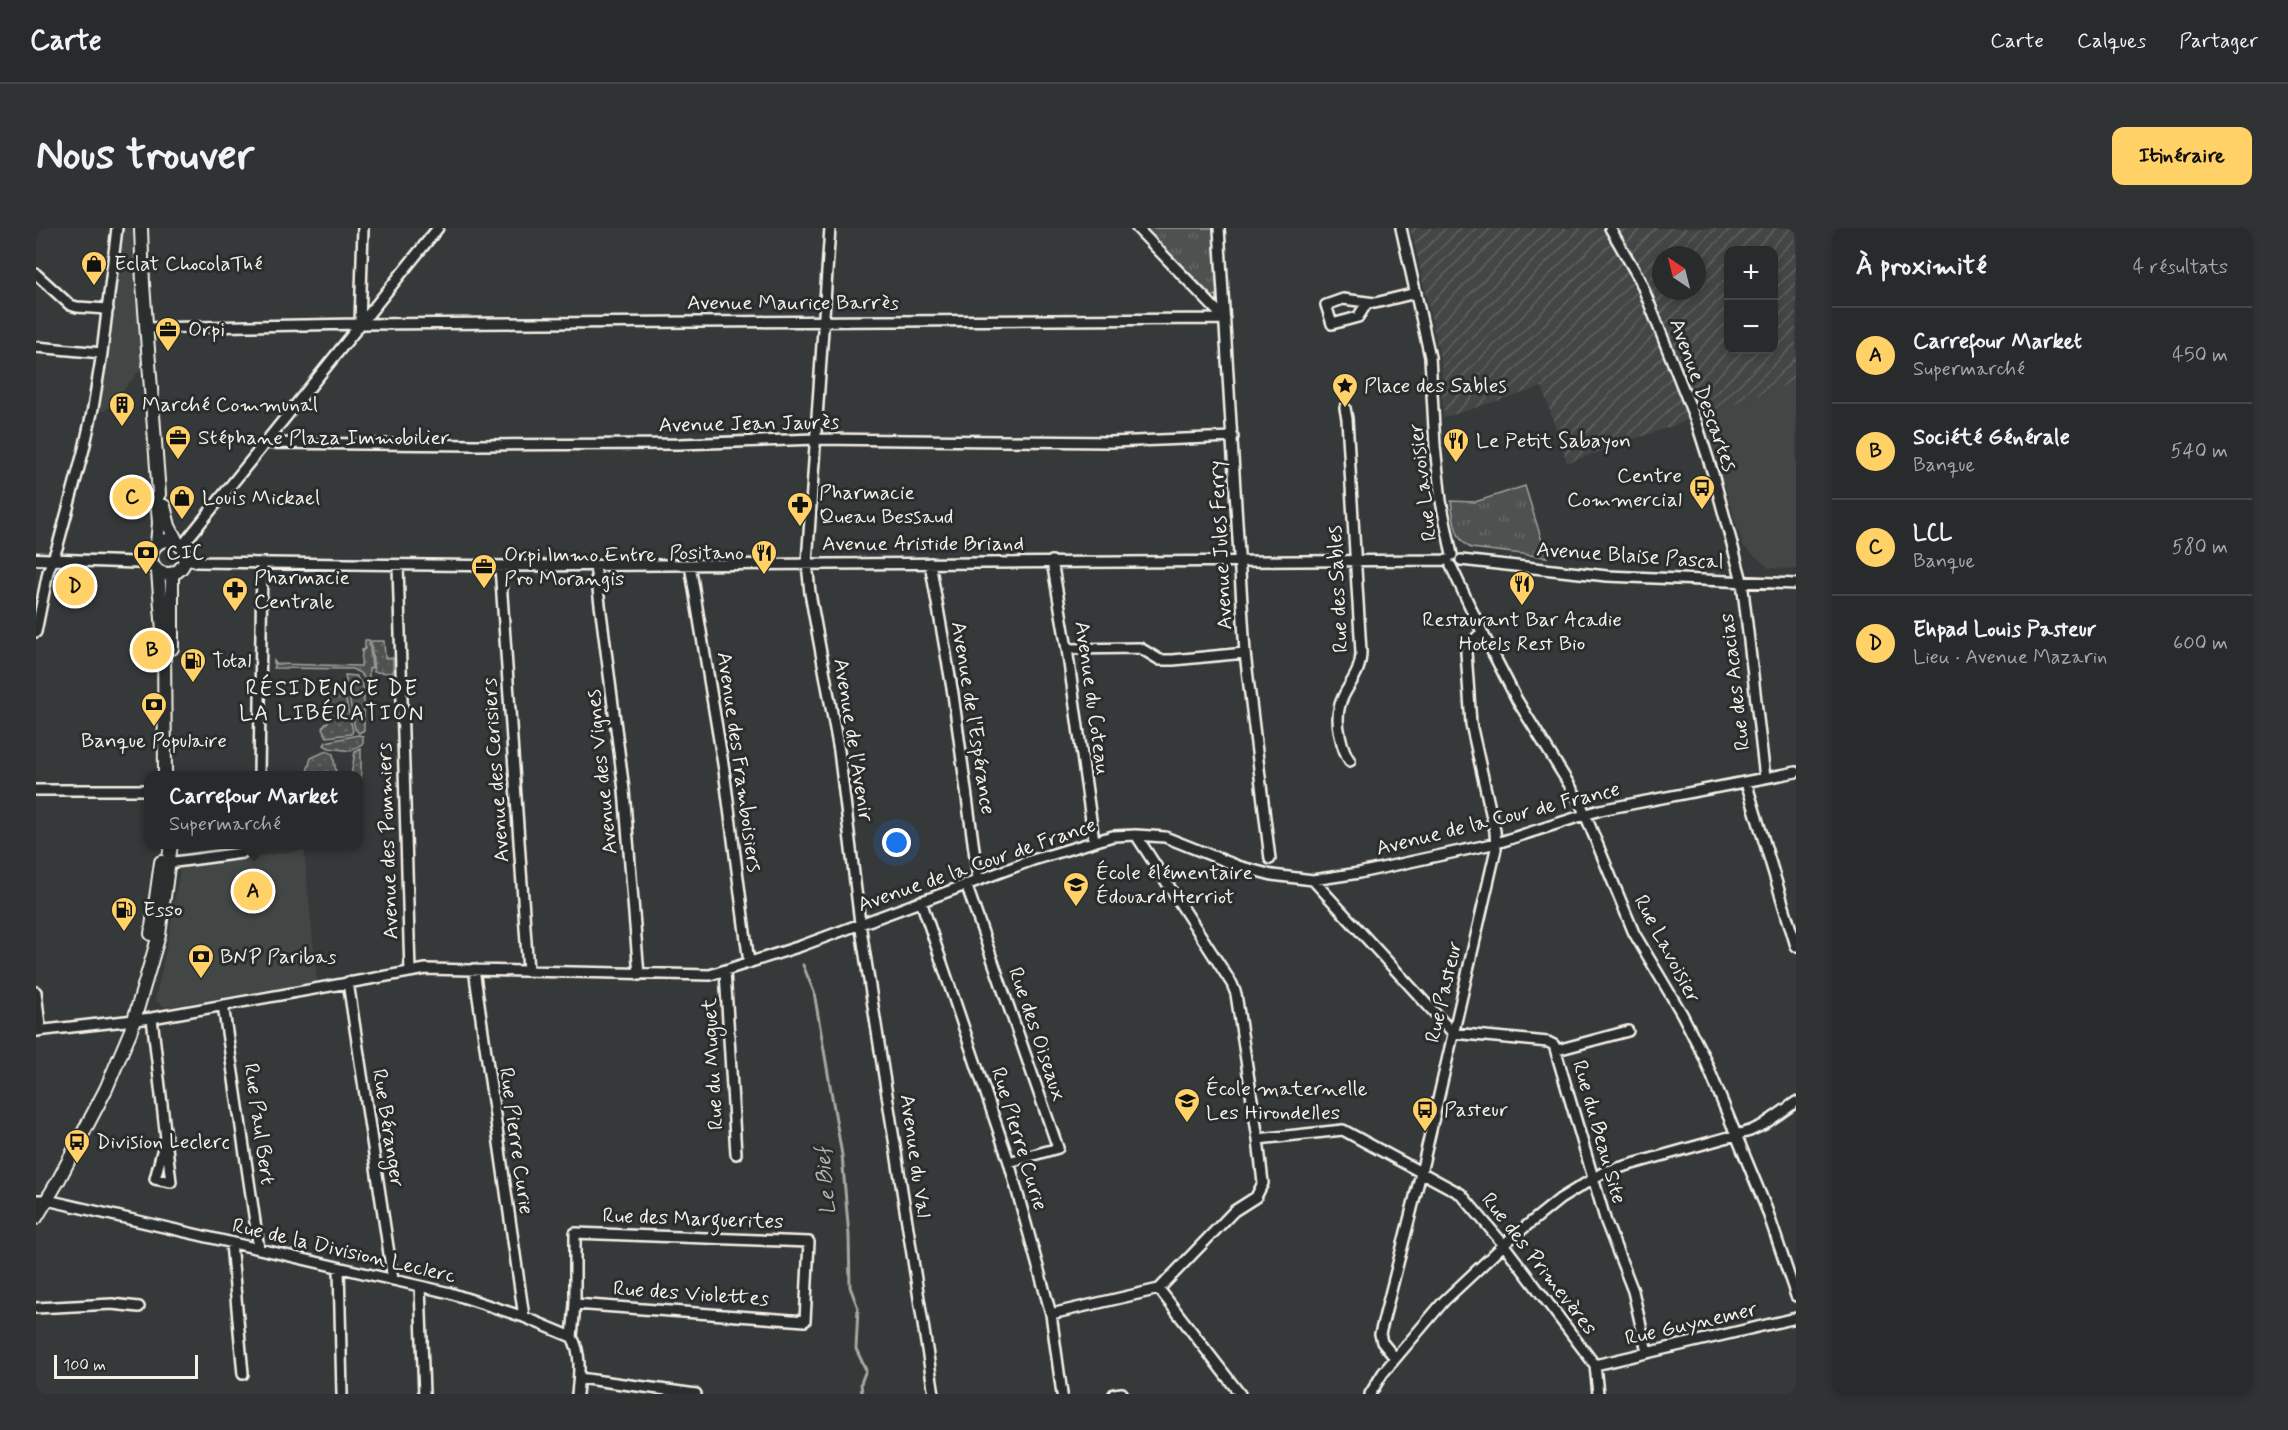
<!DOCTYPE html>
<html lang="fr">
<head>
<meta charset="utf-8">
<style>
	body { margin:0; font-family:Mynerve,sans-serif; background:#303333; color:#f1f3f6 }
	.controls { position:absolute; right:18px; top:18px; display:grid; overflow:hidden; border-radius:12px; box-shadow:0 3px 9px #0003 }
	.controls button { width:54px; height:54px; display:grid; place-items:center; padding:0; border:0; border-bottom:2px solid #444747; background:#282b2b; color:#f1f3f6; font:30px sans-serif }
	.compass { position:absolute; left:1616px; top:18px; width:54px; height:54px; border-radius:50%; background:#282b2b; box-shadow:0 3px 9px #0003; rotate:325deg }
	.scale { position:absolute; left:18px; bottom:15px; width:144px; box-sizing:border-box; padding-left:6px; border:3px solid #f4f1e8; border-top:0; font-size:16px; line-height:21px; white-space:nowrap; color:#f4f1e8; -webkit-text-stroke:4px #2a2d2e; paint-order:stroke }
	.you { position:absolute; left:861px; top:615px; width:21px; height:21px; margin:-15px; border:4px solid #fff; border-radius:50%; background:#1a73e8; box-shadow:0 0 0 9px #1a73e833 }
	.badge { display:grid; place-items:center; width:39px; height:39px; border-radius:50%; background:#ffd166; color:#111; font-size:20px; font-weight:700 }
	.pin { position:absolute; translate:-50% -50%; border:3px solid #fff; box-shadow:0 2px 6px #0006 }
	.popup { position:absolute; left:108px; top:543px; width:219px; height:78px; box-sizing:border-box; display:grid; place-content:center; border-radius:12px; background:#282b2b; filter:drop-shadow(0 2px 4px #0005); font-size:20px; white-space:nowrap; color:#a5a7a9 }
	.popup b { font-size:22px; color:#f1f3f6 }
	.popup::after { content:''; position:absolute; left:50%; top:100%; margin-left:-12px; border:12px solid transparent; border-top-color:#282b2b }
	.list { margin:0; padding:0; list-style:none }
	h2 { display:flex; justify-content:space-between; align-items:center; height:78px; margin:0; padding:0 24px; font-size:26px }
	h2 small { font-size:20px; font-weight:400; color:#a5a7a9 }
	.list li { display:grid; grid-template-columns:39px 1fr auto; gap:18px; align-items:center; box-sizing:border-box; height:96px; padding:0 24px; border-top:2px solid #444747 }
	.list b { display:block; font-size:22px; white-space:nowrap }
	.list p { margin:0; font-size:20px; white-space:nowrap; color:#a5a7a9 }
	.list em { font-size:20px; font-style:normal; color:#a5a7a9 }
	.map { position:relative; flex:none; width:1760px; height:1166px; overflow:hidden; border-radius:12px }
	header { display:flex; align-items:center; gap:36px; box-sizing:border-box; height:84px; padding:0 30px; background:#282b2b; border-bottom:2px solid #444747 }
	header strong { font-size:28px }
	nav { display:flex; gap:33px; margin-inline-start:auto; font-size:21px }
	.intro { display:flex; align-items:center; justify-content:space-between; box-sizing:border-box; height:144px; padding:0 36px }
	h1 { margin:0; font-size:42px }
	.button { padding:15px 27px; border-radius:12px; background:#ffd166; color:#111; font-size:21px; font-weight:700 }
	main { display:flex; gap:36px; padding:0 36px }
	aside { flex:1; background:#282b2b; border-radius:12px; box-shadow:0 3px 9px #0003 }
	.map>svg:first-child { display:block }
</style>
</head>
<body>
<header>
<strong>Carte</strong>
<nav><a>Carte</a><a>Calques</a><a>Partager</a></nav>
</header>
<div class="intro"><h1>Nous trouver</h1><a class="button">Itinéraire</a></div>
<main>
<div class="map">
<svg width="1760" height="1166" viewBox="0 0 1760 1166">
	<defs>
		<pattern id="industrial-furrows" width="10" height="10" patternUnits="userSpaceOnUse" patternTransform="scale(1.5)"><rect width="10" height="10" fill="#434645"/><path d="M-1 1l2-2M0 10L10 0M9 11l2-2" fill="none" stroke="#5f6160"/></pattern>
		<pattern id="grass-dots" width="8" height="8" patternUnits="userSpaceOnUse" patternTransform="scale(1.5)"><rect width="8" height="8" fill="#4e514f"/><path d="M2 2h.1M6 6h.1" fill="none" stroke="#686a68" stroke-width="1.8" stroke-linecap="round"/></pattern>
		<pattern id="park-tufts" width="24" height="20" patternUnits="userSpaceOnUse" patternTransform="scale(1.5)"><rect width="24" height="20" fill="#4e514f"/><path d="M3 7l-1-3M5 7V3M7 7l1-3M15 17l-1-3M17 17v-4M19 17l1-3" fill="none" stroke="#686a68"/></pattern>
	</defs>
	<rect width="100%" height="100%" fill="#363939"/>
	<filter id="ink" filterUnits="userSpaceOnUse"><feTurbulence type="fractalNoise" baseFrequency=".0167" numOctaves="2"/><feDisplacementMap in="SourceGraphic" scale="12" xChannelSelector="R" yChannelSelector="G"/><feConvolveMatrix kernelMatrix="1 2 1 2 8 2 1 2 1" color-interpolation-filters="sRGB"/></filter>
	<g filter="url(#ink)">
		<path fill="#434645" d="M85,0H96L99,10L96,12L104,116L107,118L108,128L105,129V141L69,183L64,182L88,3Z
			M1760,154V341L1733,340L1707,318L1667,187Z
			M268,622L281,754L128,779L119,772L134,703L144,640Z"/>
		<path fill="url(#industrial-furrows)" fill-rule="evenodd" d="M1373,0H1760V154L1531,235L1506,159L1407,190L1405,135L1378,14ZM1692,22H1738V122H1692ZM1625,27H1661V63H1625Z"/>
		<path fill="url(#grass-dots)" stroke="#a1a19c" stroke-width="1.5" d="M329,412H333L336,440L333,441V456L324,445L316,441L238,440V433L240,436L325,438L326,422L329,421Z
			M335,413H348L349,430H357V445L338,444Z
			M309,447L320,448L328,460V502L323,505L319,501Z
			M307,459L317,503L315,506L291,509L286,500L293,492L289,466Z
			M322,507L327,508V515L315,523L293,520L288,517L290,514Z
			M325,521V552L322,560V548L315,547L319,524Z
			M290,523L297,526L300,544L292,547H270L275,530Z"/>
		<path fill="url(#park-tufts)" stroke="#a1a19c" stroke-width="1.5" d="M1109,0H1177L1181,66L1177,69Z
			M1489,258L1511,329L1435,320C1418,312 1418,290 1415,273L1439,274Z"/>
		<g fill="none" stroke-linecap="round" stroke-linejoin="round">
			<path stroke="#a8a7a1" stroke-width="3" d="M767,737L778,764L806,927L813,1008L814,1059L822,1080L820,1121L830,1142L825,1155L826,1166"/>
			<defs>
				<path id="minor" d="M794,0L771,335L774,365L803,523L824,695L898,1166
					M1101,0L1189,91
					M1183,0L1209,425L1234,631
					M1365,0L1394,129L1399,218L1405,273L1416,327
					M1574,0L1604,52L1661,196L1677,246L1706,353L1729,550
					M0,46L34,77L41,79L72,81
					M1331,75L1322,89L1296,96L1290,77L1307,71L1339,75L1380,65
					M324,96L327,0
					M110,100L324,96L1189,91
					M0,119L66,125
					M1309,180L1311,191L1325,424C1325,458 1294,463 1304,507C1306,517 1308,525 1314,533
					M229,215L439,217L644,216L779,211L1075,214L1197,209
					M146,318L402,0
					M149,330L161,334L475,338L1412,332
					M1425,332L1571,348L1760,356
					M1016,333L1031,421L1058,613
					M894,335L917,466L942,651
					M362,337L374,744
					M654,337L688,542L713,735
					M464,338L492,743
					M559,338L588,562L603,747
					M1415,338L1446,404L1481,472L1544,574L1598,705L1646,786L1668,829L1731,982L1760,1068
					M0,404L12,344L22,317L48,221L57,180L66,125L81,0
					M1031,421L1104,420L1124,432H1137L1209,425
					M223,548L226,335
					M1710,554L1760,718
					M0,562H112
					M1100,607L1196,756L1200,766L1222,911L1227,955L1220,969L1198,983L1123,1061
					M126,633L139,634L206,625L216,616
					M1277,652L1417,805L1512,814L1518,817L1570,994L1597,1063L1611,1124
					M930,656L1022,920L973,934
					M885,673L973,934L1015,1086L1026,1166
					M438,741L488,1089
					M689,743L700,926
					M312,754L357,1052
					M0,764L4,798L3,803
					M187,777L223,1021
					M116,790L135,954L119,951L130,908
					M0,803L116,790L390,741L674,747L765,718L997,632L1077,608L1100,607L1129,609L1202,638L1236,647L1277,652L1323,645L1461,615L1564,582L1760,544
					M1521,822L1592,803
					M1222,911L1307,902L1425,966L1468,1017L1559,1137L1562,1166
					M0,972H11L414,1065L488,1089L536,1109C546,1126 543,1147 541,1166
					M195,1015L207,1146
					M303,1040L306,1166
					M384,1059L388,1166
					M1123,1061L1204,1166
					M0,1080L76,1076L103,1079
					M1015,1086L1123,1061
					M536,1109L539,1076V1005L773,1014L769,1093L539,1076
					M1359,1130L1346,1114L1344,1106L1385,945L1460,621L1459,603L1435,496L1430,424L1432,418L1446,404
					M1559,1137L1760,1090
					M543,1150L660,1166
					M1078,1166L1086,1165
					M1334,1166L1347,1145L1408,1073L1473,1012L1524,971L1568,944L1714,903L1727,897L1760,874"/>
				<path id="tertiary" d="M0,331L115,335"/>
				<path id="secondary" d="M105,0L107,56L123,266L121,269L123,295L121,315
					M128,278L133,298L141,314
					M115 329a17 17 0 1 1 34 0a17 17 0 1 1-34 0Z
					M122,344L128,414L129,548
					M136,346V420
					M115,706L125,634
					M0,990L22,953L70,861L95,802L123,707L135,616"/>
			</defs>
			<use href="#minor" stroke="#f4f1e8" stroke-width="14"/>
			<use href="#tertiary" stroke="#f4f1e8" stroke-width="15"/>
			<use href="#secondary" stroke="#f4f1e8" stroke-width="16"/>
			<use href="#minor" stroke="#2a2d2e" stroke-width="9"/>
			<use href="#tertiary" stroke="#2a2d2e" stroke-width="10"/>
			<use href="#secondary" stroke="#2a2d2e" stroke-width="12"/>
		</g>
	</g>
	<defs>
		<symbol id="shop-pin" viewBox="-11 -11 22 30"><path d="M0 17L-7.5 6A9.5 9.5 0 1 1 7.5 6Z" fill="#ffd166" stroke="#2a2d2e"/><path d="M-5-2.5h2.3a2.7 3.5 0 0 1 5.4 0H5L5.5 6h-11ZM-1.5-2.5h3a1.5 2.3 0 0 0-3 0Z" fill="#111"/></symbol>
		<symbol id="office-pin" viewBox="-11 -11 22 30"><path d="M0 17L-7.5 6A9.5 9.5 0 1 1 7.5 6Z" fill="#ffd166" stroke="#2a2d2e"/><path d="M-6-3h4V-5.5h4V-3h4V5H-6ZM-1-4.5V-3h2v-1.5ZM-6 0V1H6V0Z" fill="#111"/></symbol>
		<symbol id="sight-pin" viewBox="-11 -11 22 30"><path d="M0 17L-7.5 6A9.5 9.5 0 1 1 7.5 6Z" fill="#ffd166" stroke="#2a2d2e"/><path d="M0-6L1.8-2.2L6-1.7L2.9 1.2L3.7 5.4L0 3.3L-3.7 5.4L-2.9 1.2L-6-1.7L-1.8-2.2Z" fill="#111"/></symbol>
		<symbol id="building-pin" viewBox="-11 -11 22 30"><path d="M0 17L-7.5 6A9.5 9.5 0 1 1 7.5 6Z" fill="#ffd166" stroke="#2a2d2e"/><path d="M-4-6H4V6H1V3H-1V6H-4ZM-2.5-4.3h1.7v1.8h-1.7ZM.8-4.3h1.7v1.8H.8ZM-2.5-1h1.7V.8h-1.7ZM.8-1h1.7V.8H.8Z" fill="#111"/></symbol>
		<symbol id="restaurant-pin" viewBox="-11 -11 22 30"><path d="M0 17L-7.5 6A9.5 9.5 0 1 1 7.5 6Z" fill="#ffd166" stroke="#2a2d2e"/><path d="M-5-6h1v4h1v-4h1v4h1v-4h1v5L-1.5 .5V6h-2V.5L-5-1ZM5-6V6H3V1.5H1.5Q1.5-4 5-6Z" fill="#111"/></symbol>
		<symbol id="bus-pin" viewBox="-11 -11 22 30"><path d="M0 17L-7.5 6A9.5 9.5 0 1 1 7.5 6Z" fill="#ffd166" stroke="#2a2d2e"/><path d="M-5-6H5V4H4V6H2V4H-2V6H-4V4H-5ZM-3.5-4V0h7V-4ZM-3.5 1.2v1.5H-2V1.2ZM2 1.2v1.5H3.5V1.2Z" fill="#111"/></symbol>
		<symbol id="pharmacy-pin" viewBox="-11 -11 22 30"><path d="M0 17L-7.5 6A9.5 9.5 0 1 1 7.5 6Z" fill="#ffd166" stroke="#2a2d2e"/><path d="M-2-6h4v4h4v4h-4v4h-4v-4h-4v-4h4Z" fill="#111"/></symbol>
		<symbol id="bank-pin" viewBox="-11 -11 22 30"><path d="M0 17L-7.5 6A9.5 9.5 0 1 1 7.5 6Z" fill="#ffd166" stroke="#2a2d2e"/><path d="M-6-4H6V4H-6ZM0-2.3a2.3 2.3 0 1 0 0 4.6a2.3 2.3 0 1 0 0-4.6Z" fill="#111"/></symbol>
		<symbol id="fuel-pin" viewBox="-11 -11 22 30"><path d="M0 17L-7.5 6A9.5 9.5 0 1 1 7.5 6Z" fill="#ffd166" stroke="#2a2d2e"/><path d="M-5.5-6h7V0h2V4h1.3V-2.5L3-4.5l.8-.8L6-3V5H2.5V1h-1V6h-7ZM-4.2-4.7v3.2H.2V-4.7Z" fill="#111"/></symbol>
		<symbol id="school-pin" viewBox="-11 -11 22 30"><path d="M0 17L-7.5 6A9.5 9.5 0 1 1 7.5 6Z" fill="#ffd166" stroke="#2a2d2e"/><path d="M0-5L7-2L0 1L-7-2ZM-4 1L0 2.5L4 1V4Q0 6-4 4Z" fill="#111"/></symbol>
	</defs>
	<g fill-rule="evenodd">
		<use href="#shop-pin" x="43" y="21" width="30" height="40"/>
		<use href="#office-pin" x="117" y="87" width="30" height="40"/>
		<use href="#sight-pin" x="1294" y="143" width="30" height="40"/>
		<use href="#building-pin" x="71" y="162" width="30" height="40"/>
		<use href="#office-pin" x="127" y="195" width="30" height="40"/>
		<use href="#restaurant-pin" x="1405" y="198" width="30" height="40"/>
		<use href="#bus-pin" x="1651" y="245" width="30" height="40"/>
		<use href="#shop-pin" x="131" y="255" width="30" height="40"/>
		<use href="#pharmacy-pin" x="749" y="262" width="30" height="40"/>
		<use href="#bank-pin" x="95" y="310" width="30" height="40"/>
		<use href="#restaurant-pin" x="713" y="310" width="30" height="40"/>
		<use href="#office-pin" x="433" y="324" width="30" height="40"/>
		<use href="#restaurant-pin" x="1471" y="341" width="30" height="40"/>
		<use href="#pharmacy-pin" x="184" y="347" width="30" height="40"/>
		<use href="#fuel-pin" x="142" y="418" width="30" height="40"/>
		<use href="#bank-pin" x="103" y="462" width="30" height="40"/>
		<use href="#school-pin" x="1025" y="642" width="30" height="40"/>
		<use href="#fuel-pin" x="73" y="667" width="30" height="40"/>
		<use href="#bank-pin" x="150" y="714" width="30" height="40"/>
		<use href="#school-pin" x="1136" y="858" width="30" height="40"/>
		<use href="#bus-pin" x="1374" y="867" width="30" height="40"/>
		<use href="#bus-pin" x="26" y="899" width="30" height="40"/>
	</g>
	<g text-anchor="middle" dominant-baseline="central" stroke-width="6" stroke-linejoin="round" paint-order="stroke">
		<g font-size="21" fill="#f4f1e8" stroke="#2a2d2e" text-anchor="start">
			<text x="78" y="36">Eclat ChocolaThé</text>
			<text x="152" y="102">Orpi</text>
			<text x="1328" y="158">Place des Sables</text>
			<text x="106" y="177">Marché Communal</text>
			<text x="162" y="210">Stéphane Plaza Immobilier</text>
			<text x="1440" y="213">Le Petit Sabayon</text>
			<text x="1646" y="248" text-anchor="end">Centre<tspan x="1646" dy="24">Commercial</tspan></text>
			<text x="783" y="265">Pharmacie<tspan x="783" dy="24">Queau Bessaud</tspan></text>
			<text x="166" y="270">Louis Mickael</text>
			<text x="130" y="325">CIC</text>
			<text x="708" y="325" text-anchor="end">Positano</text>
			<text x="468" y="327">Orpi Immo Entre<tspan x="468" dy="24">Pro Morangis</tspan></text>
			<text x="218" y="350">Pharmacie<tspan x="218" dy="24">Centrale</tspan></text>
			<text x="1486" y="392" text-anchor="middle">Restaurant Bar Acadie<tspan x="1486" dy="24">Hotels Rest Bio</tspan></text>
			<text x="176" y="433">Total</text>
			<text x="118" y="513" text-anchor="middle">Banque Populaire</text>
			<text x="1060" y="645">École élémentaire<tspan x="1060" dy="24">Édouard Herriot</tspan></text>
			<text x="107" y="682">Esso</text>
			<text x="184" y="729">BNP Paribas</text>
			<text x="1170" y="861">École maternelle<tspan x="1170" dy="24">Les Hirondelles</tspan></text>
			<text x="1408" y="882">Pasteur</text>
			<text x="60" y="914">Division Leclerc</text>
		</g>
		<g font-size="21" fill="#f4f1e8" stroke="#2a2d2e">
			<text x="757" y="75">Avenue Maurice Barrès</text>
			<text transform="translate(1667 167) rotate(70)">Avenue Descartes</text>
			<text transform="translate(713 196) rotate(-1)">Avenue Jean Jaurès</text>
			<text transform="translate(1387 254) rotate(-97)">Rue Lavoisier</text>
			<text x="887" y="316">Avenue Aristide Briand</text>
			<text transform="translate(1185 317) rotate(-93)">Avenue Jules Ferry</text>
			<text transform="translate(1594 328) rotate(4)">Avenue Blaise Pascal</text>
			<text transform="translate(1302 361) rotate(-93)">Rue des Sables</text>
			<text transform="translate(1699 454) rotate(-97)">Rue des Acacias</text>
			<text transform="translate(1056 470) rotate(82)">Avenue du Coteau</text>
			<text transform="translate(937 490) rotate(81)">Avenue de l'Espérance</text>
			<text transform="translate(817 512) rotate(81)">Avenue de l'Avenir</text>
			<text transform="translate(703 534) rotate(82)">Avenue des Framboisiers</text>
			<text transform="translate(460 542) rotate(-94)">Avenue des Cerisiers</text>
			<text transform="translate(566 544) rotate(-96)">Avenue des Vignes</text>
			<text transform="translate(1462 591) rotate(-14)">Avenue de la Cour de France</text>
			<text transform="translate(352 613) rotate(-92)">Avenue des Pommiers</text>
			<text transform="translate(941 637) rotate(-19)">Avenue de la Cour de France</text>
			<text transform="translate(1631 721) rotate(62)">Rue Lavoisier</text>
			<text transform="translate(1408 764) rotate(-77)">Rue Pasteur</text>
			<text transform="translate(1001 806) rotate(71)">Rue des Oiseaux</text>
			<text transform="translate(677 836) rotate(-93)">Rue du Muguet</text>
			<text transform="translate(223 896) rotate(82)">Rue Paul Bert</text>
			<text transform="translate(352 900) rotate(81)">Rue Béranger</text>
			<text transform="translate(1563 904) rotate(74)">Rue du Beau Site</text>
			<text transform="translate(983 911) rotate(73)">Rue Pierre Curie</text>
			<text transform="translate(480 913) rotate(82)">Rue Pierre Curie</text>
			<text transform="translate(879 928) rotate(82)">Avenue du Val</text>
			<text transform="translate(657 991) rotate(2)">Rue des Marguerites</text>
			<text transform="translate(308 1023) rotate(13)">Rue de la Division Leclerc</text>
			<text transform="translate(1503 1036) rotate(52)">Rue des Primevères</text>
			<text transform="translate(655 1066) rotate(4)">Rue des Violettes</text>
			<text transform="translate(1655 1096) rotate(-13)">Rue Guynemer</text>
		</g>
		<g font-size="22" letter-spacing="1.5" fill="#f4f1e8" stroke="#2a2d2e">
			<text x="296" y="461">RÉSIDENCE DE<tspan x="296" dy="25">LA LIBÉRATION</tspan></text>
		</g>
		<g font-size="22" font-style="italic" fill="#b4b3ad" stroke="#2a2d2e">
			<text transform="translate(790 953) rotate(-95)">Le Bief</text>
		</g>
	</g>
</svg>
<div class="controls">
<button>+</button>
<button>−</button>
</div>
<svg class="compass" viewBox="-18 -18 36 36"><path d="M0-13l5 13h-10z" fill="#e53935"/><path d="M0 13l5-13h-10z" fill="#a5a7a9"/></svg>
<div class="scale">100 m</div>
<div class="you"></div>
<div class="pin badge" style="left:217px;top:663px">A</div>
<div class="popup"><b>Carrefour Market</b>Supermarché</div>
<div class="pin badge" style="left:116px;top:422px">B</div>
<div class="pin badge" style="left:96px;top:269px">C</div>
<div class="pin badge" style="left:39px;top:358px">D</div>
</div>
<aside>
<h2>À proximité<small>4 résultats</small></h2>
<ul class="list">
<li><span class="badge">A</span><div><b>Carrefour Market</b><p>Supermarché</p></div><em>450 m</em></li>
<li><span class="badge">B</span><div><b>Société Générale</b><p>Banque</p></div><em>540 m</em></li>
<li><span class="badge">C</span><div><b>LCL</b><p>Banque</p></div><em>580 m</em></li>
<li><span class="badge">D</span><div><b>Ehpad Louis Pasteur</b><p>Lieu · Avenue Mazarin</p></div><em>600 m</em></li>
</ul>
</aside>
</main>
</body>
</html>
